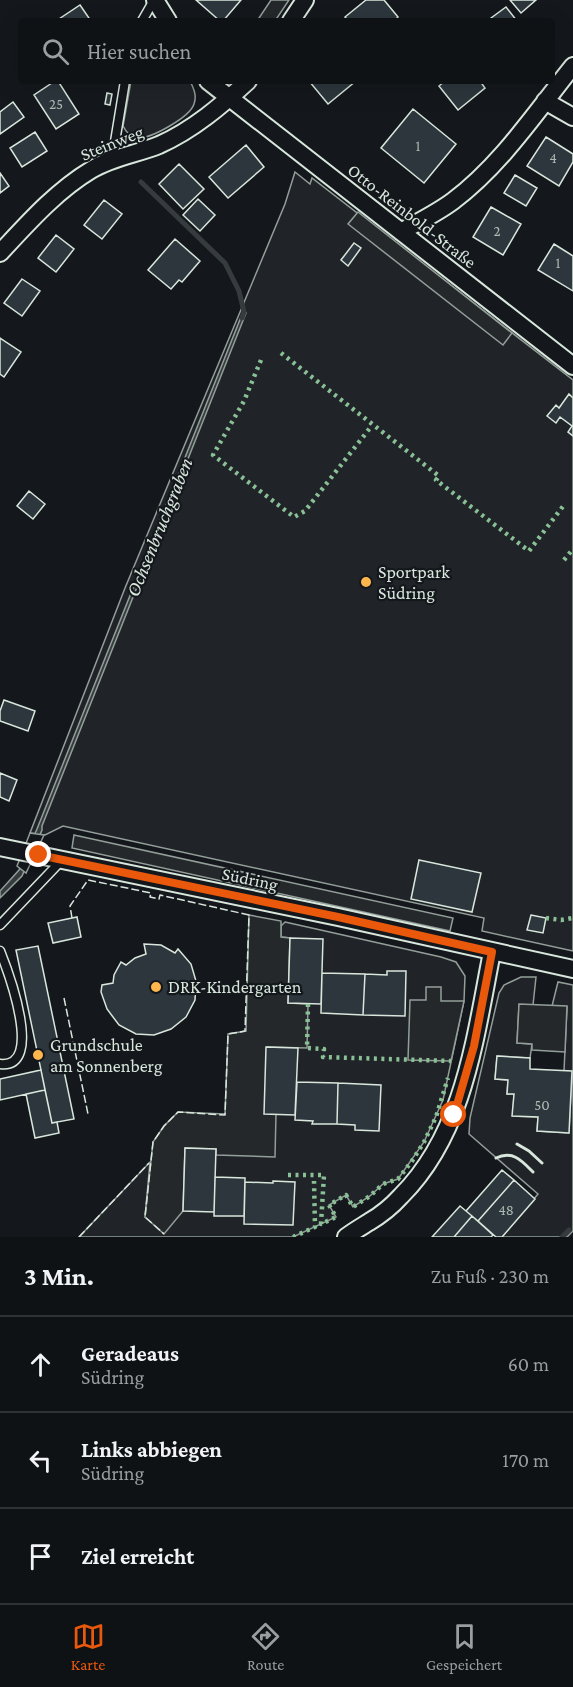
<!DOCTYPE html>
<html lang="de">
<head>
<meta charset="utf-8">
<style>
	body { margin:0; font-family:"Crimson Pro",serif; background:#181b1e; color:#f1f3f6 }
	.stop { position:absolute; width:18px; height:18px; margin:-14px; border:4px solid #ea580c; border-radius:50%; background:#fff }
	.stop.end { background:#ea580c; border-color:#fff; box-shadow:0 2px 6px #0008 }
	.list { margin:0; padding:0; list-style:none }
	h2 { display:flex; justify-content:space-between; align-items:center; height:78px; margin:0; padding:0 24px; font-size:26px }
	h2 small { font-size:20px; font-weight:400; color:#9b9ea0 }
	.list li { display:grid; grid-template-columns:39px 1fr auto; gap:18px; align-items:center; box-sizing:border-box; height:96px; padding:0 24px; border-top:2px solid #2f3234 }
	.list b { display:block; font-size:22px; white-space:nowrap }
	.list p { margin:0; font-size:20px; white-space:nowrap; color:#9b9ea0 }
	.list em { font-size:20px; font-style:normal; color:#9b9ea0 }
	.icon { flex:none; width:33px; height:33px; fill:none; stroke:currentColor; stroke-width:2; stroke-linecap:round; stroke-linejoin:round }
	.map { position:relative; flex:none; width:573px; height:1237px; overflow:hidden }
	.search { position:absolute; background:#0f1215; box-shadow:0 6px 24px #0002; left:18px; right:18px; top:18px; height:66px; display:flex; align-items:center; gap:15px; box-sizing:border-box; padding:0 21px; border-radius:6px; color:#9b9ea0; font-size:22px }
	.sheet { height:366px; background:#0f1215 }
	nav { display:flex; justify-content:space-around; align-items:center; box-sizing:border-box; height:84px; border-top:2px solid #2f3234; background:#0f1215; font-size:16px; color:#9b9ea0 }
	nav a { display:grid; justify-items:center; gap:3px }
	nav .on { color:#ea580c }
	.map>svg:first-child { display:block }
</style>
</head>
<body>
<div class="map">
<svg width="573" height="1237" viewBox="0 0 573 1237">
	<rect width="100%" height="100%" fill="#14181c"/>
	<path fill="#202428" stroke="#939e99" stroke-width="1.5" d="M131,81H190C194,89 197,96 194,104C190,117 151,139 137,138C130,137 126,132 123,126Z
		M295,172L310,184L312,178L573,380V951L482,931L484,918L63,826L45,835L30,833L125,588L285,204Z
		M285,922L441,957L456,962L465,976L464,1001L443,1100L424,1142L398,1179L383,1184L370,1196L353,1207L346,1195L329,1205L336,1217L293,1237H79L150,1162L145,1217L183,1211L185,1148L216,1149V1154L276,1114L288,1003L290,938L281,937V926Z
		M521,977H536L533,1005H519L517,1043L532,1044L530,1058L497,1056L495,1079L508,1080L507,1094H514L513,1116L538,1117L537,1131L569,1133L572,1072L564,1071L567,1007L552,1006L558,982L573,985V1231L567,1237H502L538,1194L469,1134L470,1118L499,993L504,985Z"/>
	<path fill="#24282b" stroke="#939e99" stroke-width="1.5" d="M271,0H289L275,21H257Z
		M358,212L512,333L503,345L348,224Z
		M74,835L453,918L450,931L72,848Z
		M249,915L281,921V937L290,938L288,1003L308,1004L307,1048L267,1047L276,1114L275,1157L216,1155V1149L185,1148L183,1211L164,1234L145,1217L153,1142L164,1126L178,1112L225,1114L228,1034L246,1031Z
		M426,987H441V1001H464L451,1061L408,1060L410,1000H426Z
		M519,1004L567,1006L565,1052L532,1050V1044L517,1043Z"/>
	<path fill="#363b3e" stroke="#939e99" stroke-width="1.5" d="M243,312L246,313L42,826V830L22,876L0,898V891L19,870L37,829Z"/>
	<path fill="#14181c" stroke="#939e99" stroke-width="1.5" d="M30,833L44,835L26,873L17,866Z"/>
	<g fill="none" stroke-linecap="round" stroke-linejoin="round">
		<path stroke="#363b3e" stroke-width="5" d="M141,182L225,263L239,291L244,312L242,318
			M562,1237L569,1230"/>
	</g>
	<path fill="#2c363c" stroke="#d8e6dc" stroke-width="1.5" d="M196,0H241L223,21H220Z
		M366,0H384L398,17L394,21H349L345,17Z
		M510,0H536L521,13Z
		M80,5L91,21H56Z
		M506,7L517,21H487Z
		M55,81H58L79,114L56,129L34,95Z
		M309,81H356L328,104Z
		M445,81H480L485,88L458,110L439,86Z
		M107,93L112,94L110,105L105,104Z
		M13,102L24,117L0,134V112Z
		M413,109L456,144L424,183L381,148Z
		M35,132L47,151L22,167L10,148Z
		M546,137L573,154V162L559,186L527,166Z
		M246,145L264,167L228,198L209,177Z
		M179,164L204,189L183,209L159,184Z
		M0,173L9,186L0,193Z
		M515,175L537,188L526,206L504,193Z
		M198,199L215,215L200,231L183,215Z
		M104,200L122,214L102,239L84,225Z
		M491,207L521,224L503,255L473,237Z
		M56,235L74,249L56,272L38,258Z
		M175,239L200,261L182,282L179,280L171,289L148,270Z
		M354,243L361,248L348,266L341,260Z
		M554,244L573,256V291L538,270Z
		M22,279L40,291L22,316L4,303Z
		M0,338L21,352L4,377L0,374Z
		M569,394L573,398V436L568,432L572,426L560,417L556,423L547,416L556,405L559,408Z
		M29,491L45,504L33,519L17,506Z
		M4,700L35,711L28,731L0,721V711Z
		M0,773L17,780L9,801L0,797Z
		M419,860L481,873L472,912L411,899Z
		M531,915L546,918L543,933L527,930Z
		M77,917L81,937L53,943L48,923Z
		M290,938L323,939L321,1004L288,1003Z
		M144,944L161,945L175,953L178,949L191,964L196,981L195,1000L186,1017L171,1029L154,1035L136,1034L119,1025L107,1009L101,992L102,985L113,983L114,975L121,962L126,965L135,958L146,954Z
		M38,946L74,1119L52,1123L16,950Z
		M387,971H406L405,1016L363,1015L365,974L387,975Z
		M322,973L365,974L363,1015L321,1013Z
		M266,1047L298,1048L295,1115L264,1114Z
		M497,1056L530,1058V1069L572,1071L569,1133L537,1131L538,1117L512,1116L514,1094H507L508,1080L495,1079Z
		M41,1070L45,1090L0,1100V1079Z
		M297,1082L338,1083L337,1124H312L313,1121L295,1120Z
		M338,1083L381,1085L379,1131L355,1130V1125L337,1124Z
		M45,1090L52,1123L57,1122L59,1133L35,1138L26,1094Z
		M185,1148L216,1149L214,1212L183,1211Z
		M502,1170L514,1180L478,1221L466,1211Z
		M215,1177L245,1178L244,1216H214Z
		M514,1180L535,1199L502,1237H496L478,1221Z
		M273,1181L295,1182L293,1225L244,1224L245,1182L273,1183Z
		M460,1206L472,1216L454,1237H432Z
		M472,1216L493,1235L491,1237H454Z"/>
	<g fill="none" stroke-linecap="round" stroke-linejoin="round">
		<defs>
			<path id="service" d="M142,21L154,0
				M112,160L125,81
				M0,925L62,860
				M0,951C8,971 45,1069 0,1064"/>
			<path id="minor" d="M155,0L168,21
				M291,21L305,0
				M208,81L573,366
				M545,101L573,117
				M401,232C418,222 437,213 453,201C501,165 536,112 573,66
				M0,253C27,224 56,191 91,170C112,157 137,154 159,145C193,130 222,105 248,81
				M0,847L338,917L573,969
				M346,1237C354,1231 361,1227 369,1222C381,1215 392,1206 401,1196C465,1132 475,1037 492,952"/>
		</defs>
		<use href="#service" stroke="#d8e6dc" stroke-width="11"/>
		<use href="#minor" stroke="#d8e6dc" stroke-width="20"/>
		<use href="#service" stroke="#14181c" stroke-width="8"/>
		<use href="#minor" stroke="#14181c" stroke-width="16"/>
		<path stroke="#8ac095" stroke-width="4.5" stroke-dasharray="3 4.5" stroke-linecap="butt" d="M281,353L439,476L436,480L529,551L564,505
			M261,360L244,401L213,455L294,517L305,511L370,428
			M564,560L573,549
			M546,918L561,920L573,918
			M308,1004L307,1048L324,1049L323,1057L451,1061
			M288,1175H324L321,1224L336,1217L329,1205L346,1195L353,1207L370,1196L383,1184L398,1179L412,1161L424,1142L436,1117L448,1078
			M293,1237L315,1227L314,1181"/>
		<path stroke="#d8e6dc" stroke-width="1.5" stroke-dasharray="8 3" stroke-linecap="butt" d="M72,918L70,906L88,880L151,893L150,897L159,899L160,895L249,915L245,1031L228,1034L225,1115L178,1112L164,1126L153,1142L145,1217L164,1234
			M64,998L88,1114
			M79,1237L149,1163"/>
		<path stroke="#d8e6dc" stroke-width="3" d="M517,1144L529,1151L542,1163
			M496,1158C513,1150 522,1161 533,1172"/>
	</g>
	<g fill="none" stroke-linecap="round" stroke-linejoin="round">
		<path stroke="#ea580c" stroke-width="8" d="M39,855L338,917L492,952L474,1046L454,1115"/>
	</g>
	<g fill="#ffb74d" stroke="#14181c" stroke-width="2">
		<circle cx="366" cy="582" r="6"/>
		<circle cx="156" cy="987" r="6"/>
		<circle cx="38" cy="1055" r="6"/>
	</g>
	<g text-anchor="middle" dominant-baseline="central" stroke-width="4.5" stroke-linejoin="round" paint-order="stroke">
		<g font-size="15" fill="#adbab4">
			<text x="56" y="104">25</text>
			<text x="418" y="146">1</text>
			<text x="553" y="158">4</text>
			<text x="497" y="231">2</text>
			<text x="558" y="263">1</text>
			<text x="542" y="1105">50</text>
			<text x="506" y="1210">48</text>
		</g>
		<g font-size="18" fill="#d8e6dc" stroke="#14181c">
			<text transform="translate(112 143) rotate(-22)">Steinweg</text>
			<text transform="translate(412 216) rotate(38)">Otto-Reinbold-Straße</text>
			<text transform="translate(250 879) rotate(12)">Südring</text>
		</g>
		<g font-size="18" fill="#d8e6dc" stroke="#14181c" text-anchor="start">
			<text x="378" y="572">Sportpark<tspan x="378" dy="21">Südring</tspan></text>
			<text x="168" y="987">DRK-Kindergarten</text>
			<text x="50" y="1045">Grundschule<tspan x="50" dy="21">am Sonnenberg</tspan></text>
		</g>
		<g font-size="20" font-style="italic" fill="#d8e6dc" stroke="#14181c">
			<text transform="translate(159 527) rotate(-68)">Ochsenbruchgraben</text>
		</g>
	</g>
</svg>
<div class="stop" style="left:454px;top:1115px"></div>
<div class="stop end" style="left:39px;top:855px"></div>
<div class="search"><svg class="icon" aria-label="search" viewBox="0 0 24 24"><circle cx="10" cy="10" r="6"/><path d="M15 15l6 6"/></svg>Hier suchen</div>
</div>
<section class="sheet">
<h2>3 Min.<small>Zu Fuß · 230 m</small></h2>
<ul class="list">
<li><svg class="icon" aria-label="ahead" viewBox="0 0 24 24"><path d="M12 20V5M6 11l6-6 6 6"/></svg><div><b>Geradeaus</b><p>Südring</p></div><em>60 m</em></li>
<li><svg class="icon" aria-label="left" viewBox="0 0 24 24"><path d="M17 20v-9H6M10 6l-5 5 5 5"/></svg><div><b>Links abbiegen</b><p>Südring</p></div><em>170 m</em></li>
<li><svg class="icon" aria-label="arrive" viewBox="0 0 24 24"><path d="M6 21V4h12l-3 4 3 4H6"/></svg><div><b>Ziel erreicht</b></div></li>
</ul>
</section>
<nav>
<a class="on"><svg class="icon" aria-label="map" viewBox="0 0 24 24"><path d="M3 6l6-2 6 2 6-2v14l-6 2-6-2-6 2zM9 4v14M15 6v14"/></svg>Karte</a>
<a><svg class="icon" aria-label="directions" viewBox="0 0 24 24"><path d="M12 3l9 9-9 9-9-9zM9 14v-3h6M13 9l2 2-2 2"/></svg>Route</a>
<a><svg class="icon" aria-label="saved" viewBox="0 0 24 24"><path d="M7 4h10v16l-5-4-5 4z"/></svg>Gespeichert</a>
</nav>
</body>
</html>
